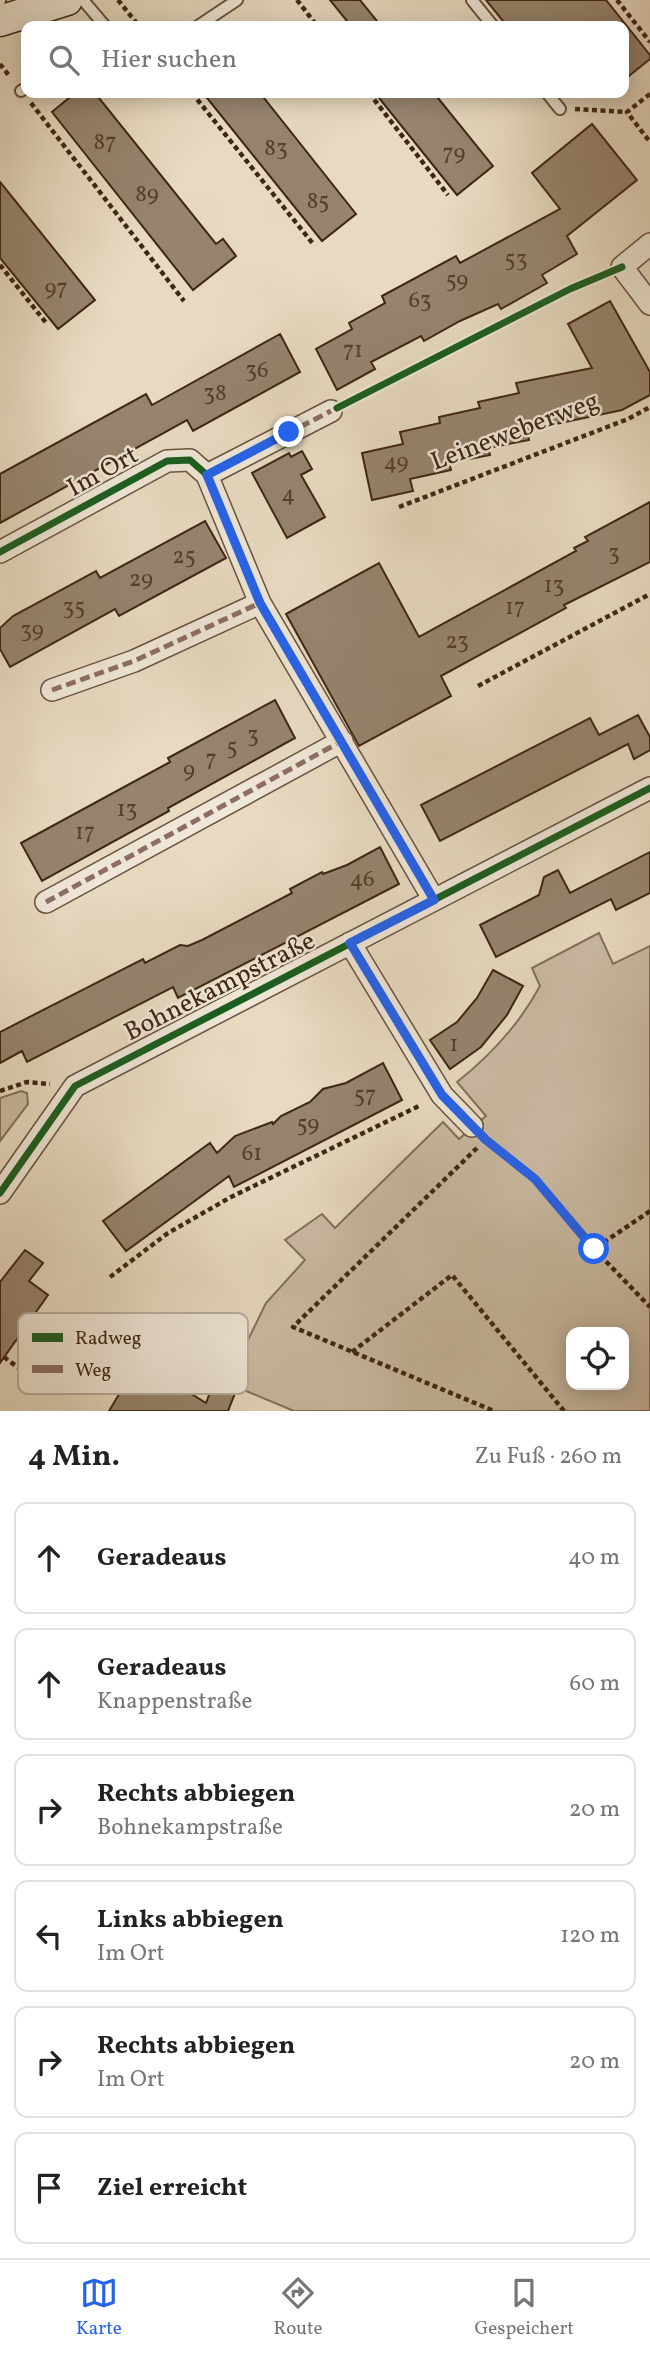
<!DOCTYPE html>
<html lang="de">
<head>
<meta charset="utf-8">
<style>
	body { margin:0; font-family:Vollkorn,serif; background:#f2f2f2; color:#222 }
	.controls { position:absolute; right:21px; bottom:21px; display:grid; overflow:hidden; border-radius:14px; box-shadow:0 4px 18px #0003 }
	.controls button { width:63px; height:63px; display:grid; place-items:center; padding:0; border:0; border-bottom:2px solid #e0e0e0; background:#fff; color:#222; font:35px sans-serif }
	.stop { position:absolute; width:21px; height:21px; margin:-16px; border:5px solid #2563eb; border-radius:50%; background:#fff }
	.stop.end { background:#2563eb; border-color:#fff; box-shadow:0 2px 7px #0008 }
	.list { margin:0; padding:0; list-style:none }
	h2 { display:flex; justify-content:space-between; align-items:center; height:91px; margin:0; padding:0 28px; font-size:30px }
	h2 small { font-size:23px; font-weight:400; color:#767676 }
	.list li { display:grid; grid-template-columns:46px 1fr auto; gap:21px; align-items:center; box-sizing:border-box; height:112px; margin:0 14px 14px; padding:0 14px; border:2px solid #e0e0e0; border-radius:14px }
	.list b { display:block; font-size:26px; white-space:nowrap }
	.list p { margin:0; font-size:23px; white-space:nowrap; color:#767676 }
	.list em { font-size:23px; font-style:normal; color:#767676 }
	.icon { flex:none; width:38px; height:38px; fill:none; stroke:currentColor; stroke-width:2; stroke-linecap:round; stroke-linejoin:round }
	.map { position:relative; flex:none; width:650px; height:1411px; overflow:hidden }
	.search { position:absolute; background:#fff; box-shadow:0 4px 18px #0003; left:21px; right:21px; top:21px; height:77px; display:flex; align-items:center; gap:18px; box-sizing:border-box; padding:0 24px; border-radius:14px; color:#767676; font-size:26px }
	.sheet { height:847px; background:#fff }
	nav { display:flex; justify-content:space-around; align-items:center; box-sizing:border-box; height:98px; border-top:2px solid #e0e0e0; background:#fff; font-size:19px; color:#767676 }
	nav a { display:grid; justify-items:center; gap:4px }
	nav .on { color:#2563eb }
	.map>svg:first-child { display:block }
</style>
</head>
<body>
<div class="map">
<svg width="650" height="1411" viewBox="0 0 650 1411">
	<rect width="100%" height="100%" fill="#e7dac1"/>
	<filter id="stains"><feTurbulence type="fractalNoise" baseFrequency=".00286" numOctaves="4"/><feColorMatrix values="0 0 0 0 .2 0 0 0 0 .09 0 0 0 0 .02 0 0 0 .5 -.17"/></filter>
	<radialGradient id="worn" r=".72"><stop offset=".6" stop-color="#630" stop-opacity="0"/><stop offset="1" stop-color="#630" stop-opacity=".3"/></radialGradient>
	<path fill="#cabba4" stroke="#84705c" stroke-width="2" fill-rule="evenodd" d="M599,933L613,964L650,946V1411H294L227,1383L266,1303L305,1260L285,1240L322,1214L335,1228L443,1122L459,1139L486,1116L457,1082C491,1055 519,1025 540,986L532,968ZM571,1332H624V1385H571Z
		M21,1091L27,1093L28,1104L0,1141V1098Z"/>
	<path fill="#96846e" stroke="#3f2614" stroke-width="2" d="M330,0H360L381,26H351Z
		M486,0H606L650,55V59L624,80V26H507Z
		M75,93H95L216,244L223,239L236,256L193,290L52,112Z
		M203,93H260L356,214L322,241Z
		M375,93H434L493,166L457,195Z
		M592,124L637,180L567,236L577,254L542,275L547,283L501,309L498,304L460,321L424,341L421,336L371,362L375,369L337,390L316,349L352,329L349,323L385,303L382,296L456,256L460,263L560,209L532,173Z
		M0,182L95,300L58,329L0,258Z
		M610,301L650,372V395L622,410L527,430L529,440L488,448L490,455L449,463L451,470L410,479L413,491L372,500L362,453L403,444L400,432L440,423L439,417L480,408L478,402L519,393L516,383L592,368L568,324Z
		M280,334L300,372L193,431L187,420L0,523V474L146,394L152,405Z
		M302,451L312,469L301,475L325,517L287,538L252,473L289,453L291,457Z
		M650,502V562L564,605L566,608L441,676L451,696L359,746L286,614L379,563L419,637L576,551L574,548L588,541L585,537Z
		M205,521L226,558L119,616L115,609L10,667L0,649V628L13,616L96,571L100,578Z
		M275,700L295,738L168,808L169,811L42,881L21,843L170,762L168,758Z
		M638,715L650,737V750L634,759L628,744L440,841L421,805L590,718L599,735Z
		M380,847L399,884L178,998L173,987L27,1062L22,1051L0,1063V1032L143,959L145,963L180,945L188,946L202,940L292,893L290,889L322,872L323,874L347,865Z
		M650,852V893L616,910L611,899L496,957L480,925L539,895L544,877L558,870L570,893Z
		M493,970L523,986L507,1015L481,1047L450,1069L430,1040L457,1022L477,998Z
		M383,1063L402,1100L234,1187L229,1176L126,1251L103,1221L210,1143L217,1153L235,1136L272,1122L273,1124L281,1116L310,1102L323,1089L346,1083Z
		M25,1250L43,1263L29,1281L48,1295L0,1363V1282Z
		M144,1364L206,1403L215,1379L237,1388L228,1411H109L124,1386L131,1385Z"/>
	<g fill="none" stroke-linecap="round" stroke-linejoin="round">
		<defs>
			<path id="lane" d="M83,0L105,26
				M472,0L493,26
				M0,1V0
				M198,26L237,0
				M21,91L26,88
				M547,93L560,109"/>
			<path id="street" d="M650,244L622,267L650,304
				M207,475L331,411
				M0,552L167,461L190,460L207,475L260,603L434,900
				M52,690L134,661L260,603
				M46,902L342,741
				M350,943L442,1095L472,1126
				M0,1193L75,1086L650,788"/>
			<path id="secondary" d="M0,21L67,0"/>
		</defs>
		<use href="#lane" stroke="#69533f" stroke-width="14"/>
		<use href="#street" stroke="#69533f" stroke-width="24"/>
		<use href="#secondary" stroke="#3f2614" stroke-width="33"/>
		<path stroke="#3f2614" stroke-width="4.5" stroke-dasharray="5 3.5" stroke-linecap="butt" d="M118,0L139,26
			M297,0L317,26
			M617,0L650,42
			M0,64L10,77
			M192,93L314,245
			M369,93L448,195
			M650,94L627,112L650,142
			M31,103L184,301
			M575,109L627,112
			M0,265L47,324
			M399,507L628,419L650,407
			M478,686L650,594
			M0,1091L27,1082L50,1084
			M487,1141L535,1179L594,1249
			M477,1148L293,1327L494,1411
			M650,1211L594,1249L650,1307
			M110,1277L168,1233L231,1197L421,1105
			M25,1327L57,1351
			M352,1352L452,1275L564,1411
			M4,1357L36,1381"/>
		<use href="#lane" stroke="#efe7d7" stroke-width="10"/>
		<use href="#street" stroke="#efe7d7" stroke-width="21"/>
		<use href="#secondary" stroke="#efe7d7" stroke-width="30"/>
		<path stroke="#8d6e63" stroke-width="5" stroke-dasharray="10 5" stroke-linecap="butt" d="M207,475L331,411
			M52,690L134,661L260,603
			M46,902L342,741"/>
		<defs>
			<path id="cycleway" d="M337,408L570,289L622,267
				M0,552L167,461L190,460L207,475L260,603L434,900
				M0,1193L75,1086L650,788"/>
		</defs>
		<use href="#cycleway" stroke="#efe7d7" stroke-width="11"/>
		<use href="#cycleway" stroke="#1b5e20" stroke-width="7"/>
	</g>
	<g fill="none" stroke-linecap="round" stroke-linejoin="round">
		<path stroke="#2563eb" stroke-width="9" d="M289,432L207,475L260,603L434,900L350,943L442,1095L486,1140L535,1179L594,1249"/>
	</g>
	<g text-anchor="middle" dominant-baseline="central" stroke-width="5" stroke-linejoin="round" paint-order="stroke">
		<g font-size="23" fill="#553e2a">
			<text x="105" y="143">87</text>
			<text x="276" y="149">83</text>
			<text x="454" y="154">79</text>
			<text x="147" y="195">89</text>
			<text x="318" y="202">85</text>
			<text x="516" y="260">53</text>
			<text x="457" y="281">59</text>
			<text x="56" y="289">97</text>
			<text x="420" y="301">63</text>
			<text x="353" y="351">71</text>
			<text x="257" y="371">36</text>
			<text x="215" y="394">38</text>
			<text x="396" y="463">49</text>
			<text x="288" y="495">4</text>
			<text x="614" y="554">3</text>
			<text x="184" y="557">25</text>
			<text x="141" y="580">29</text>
			<text x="554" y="586">13</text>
			<text x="74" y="608">35</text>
			<text x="515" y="608">17</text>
			<text x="32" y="631">39</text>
			<text x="457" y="642">23</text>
			<text x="253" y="736">3</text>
			<text x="232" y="748">5</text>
			<text x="211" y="760">7</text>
			<text x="189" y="771">9</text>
			<text x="127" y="810">13</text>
			<text x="85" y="833">17</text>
			<text x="362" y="880">46</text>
			<text x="454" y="1045">1</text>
			<text x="365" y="1096">57</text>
			<text x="308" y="1125">59</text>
			<text x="252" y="1154">61</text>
		</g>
		<g font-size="26" fill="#3f2614" stroke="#efe7d7">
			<text transform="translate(515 432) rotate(-21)">Leineweberweg</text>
			<text transform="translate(103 472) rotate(-29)">Im Ort</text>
			<text transform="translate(220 987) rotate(-27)">Bohnekampstraße</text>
		</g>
	</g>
	<rect x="18" y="1313" width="230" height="81" rx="10" fill="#efe7d7" stroke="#baad9c" stroke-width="2"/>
	<rect x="32" y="1333" width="31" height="9" fill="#1b5e20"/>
	<rect x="32" y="1365" width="31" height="8" fill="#8d6e63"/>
	<g font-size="19" fill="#3f2614">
		<text x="75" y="1344">Radweg</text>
		<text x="75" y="1376">Weg</text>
	</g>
	<rect width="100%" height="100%" filter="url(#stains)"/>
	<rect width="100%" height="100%" fill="url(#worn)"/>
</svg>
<div class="controls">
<button><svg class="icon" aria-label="locate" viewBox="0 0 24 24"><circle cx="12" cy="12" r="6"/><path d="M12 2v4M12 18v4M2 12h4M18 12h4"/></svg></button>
</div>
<div class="stop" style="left:594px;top:1249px"></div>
<div class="stop end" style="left:289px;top:432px"></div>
<div class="search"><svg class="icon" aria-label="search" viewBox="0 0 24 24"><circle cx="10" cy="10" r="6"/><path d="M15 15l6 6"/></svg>Hier suchen</div>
</div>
<section class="sheet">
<h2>4 Min.<small>Zu Fuß · 260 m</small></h2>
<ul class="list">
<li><svg class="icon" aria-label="ahead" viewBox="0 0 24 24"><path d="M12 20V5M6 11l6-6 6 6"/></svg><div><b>Geradeaus</b></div><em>40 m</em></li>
<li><svg class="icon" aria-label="ahead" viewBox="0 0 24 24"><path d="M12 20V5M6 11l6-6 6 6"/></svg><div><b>Geradeaus</b><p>Knappenstraße</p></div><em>60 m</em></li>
<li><svg class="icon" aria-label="right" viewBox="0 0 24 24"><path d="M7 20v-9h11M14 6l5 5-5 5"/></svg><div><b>Rechts abbiegen</b><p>Bohnekampstraße</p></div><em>20 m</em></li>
<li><svg class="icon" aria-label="left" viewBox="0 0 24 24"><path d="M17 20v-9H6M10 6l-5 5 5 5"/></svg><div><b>Links abbiegen</b><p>Im Ort</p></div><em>120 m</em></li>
<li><svg class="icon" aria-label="right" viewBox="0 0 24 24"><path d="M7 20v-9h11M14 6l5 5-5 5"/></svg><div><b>Rechts abbiegen</b><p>Im Ort</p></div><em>20 m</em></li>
<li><svg class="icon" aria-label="arrive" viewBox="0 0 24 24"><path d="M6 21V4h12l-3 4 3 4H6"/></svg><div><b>Ziel erreicht</b></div></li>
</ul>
</section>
<nav>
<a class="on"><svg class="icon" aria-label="map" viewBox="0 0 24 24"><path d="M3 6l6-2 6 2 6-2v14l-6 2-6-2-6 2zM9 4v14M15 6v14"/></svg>Karte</a>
<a><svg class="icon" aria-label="directions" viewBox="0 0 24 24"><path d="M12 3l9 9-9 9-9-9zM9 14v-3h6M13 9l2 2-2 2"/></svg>Route</a>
<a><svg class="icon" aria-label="saved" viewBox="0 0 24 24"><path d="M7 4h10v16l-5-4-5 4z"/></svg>Gespeichert</a>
</nav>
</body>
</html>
